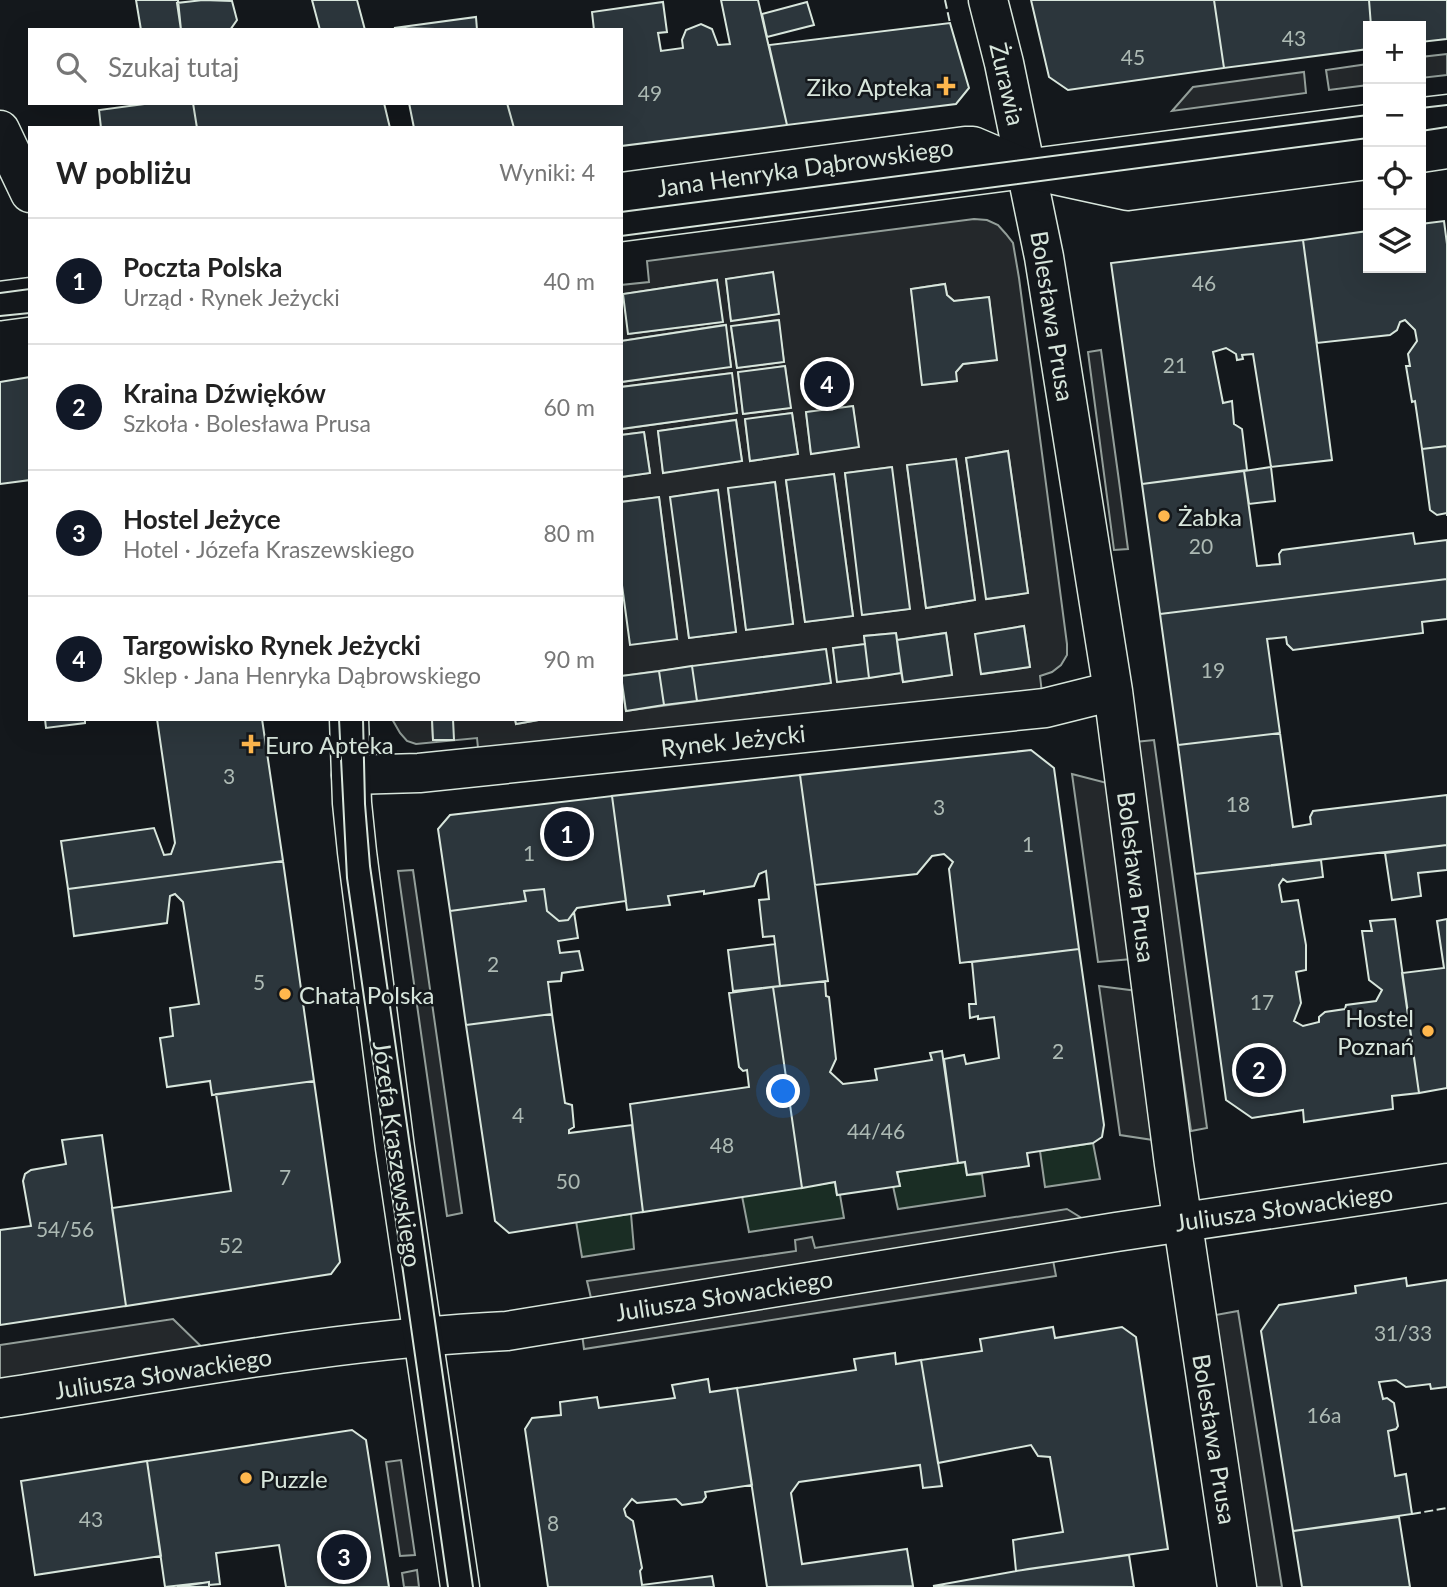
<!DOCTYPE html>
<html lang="pl">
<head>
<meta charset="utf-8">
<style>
	body { margin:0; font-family:Lato,sans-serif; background:#f6f6f6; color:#222 }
	.controls { position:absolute; right:21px; top:21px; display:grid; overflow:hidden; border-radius:0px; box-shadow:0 7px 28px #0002 }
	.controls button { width:63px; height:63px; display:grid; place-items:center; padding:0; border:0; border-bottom:2px solid #e0e0e0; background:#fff; color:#222; font:35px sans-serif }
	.you { position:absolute; left:784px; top:1092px; width:24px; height:24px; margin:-18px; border:5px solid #fff; border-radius:50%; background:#1a73e8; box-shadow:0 0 0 10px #1a73e833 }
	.badge { display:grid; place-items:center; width:46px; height:46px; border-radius:50%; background:#111827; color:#fff; font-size:23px; font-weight:700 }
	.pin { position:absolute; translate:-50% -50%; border:4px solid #fff; box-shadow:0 2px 7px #0006 }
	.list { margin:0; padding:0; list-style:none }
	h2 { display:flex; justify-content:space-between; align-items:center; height:91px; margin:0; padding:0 28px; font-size:30px }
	h2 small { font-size:23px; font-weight:400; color:#767676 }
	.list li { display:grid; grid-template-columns:46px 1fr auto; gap:21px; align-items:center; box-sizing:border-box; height:126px; padding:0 28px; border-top:2px solid #e0e0e0 }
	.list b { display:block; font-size:26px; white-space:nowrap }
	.list p { margin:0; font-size:23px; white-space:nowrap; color:#767676 }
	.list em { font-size:23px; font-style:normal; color:#767676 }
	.icon { flex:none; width:38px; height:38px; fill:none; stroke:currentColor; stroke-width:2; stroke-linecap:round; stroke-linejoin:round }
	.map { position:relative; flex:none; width:1447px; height:1587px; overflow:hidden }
	.search { position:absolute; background:#fff; box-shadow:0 7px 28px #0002; left:28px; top:28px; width:595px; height:77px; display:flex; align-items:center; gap:18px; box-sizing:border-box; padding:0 24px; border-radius:0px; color:#767676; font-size:26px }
	.panel { position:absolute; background:#fff; box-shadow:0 7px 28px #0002; left:28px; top:126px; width:595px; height:595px; border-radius:0px }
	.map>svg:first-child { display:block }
</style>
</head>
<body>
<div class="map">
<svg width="1447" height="1587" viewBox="0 0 1447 1587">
	<rect width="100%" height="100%" fill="#14181c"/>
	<path fill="#1a2d24" stroke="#939e99" stroke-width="2" d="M1093,1143L1100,1179L1045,1187L1040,1151Z
		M965,1162L967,1175L982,1174L985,1196L898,1209L893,1186H900L897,1172Z
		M835,1182L837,1195H840L844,1218L749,1232L742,1196Z
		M631,1214L634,1249L582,1257L576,1221Z"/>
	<path fill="#24282b" stroke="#939e99" stroke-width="2" fill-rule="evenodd" d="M1447,54V75L1421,78V57Z
		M1368,64V85L1329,90L1326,70Z
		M1304,72L1306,93L1172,111L1193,87Z
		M974,219L987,220L998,225L1006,234L1013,243L1019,278L1067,644V655L1061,665L1052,672L1040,676L1042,693L479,758L477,738L416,744L407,741L400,733L392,719H432L433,740H453V719H515L516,724L544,719H621V681L626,711L830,683L825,649L621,676V578L677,638L659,497L621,502V477L650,473L644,432L621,435V429L737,413L731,373L621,387V382L731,366L725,325L621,341V285L649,282L647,261ZM773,273L778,314L731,320L726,279ZM717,280L722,322L629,334L623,294ZM945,284L947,295L954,301L989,297L996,360L963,364L956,372V381L923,385L911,289ZM778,320L784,362L737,368L731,327ZM785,366L790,408L743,414L738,373ZM853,406L858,447L811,453L806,412ZM792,413L798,454L750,461L745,420ZM736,420L742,461L663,472L658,431ZM1008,451L1028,593L987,599L966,458ZM956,459L975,600L926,608L907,466ZM891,467L909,609L863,615L845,473ZM834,474L853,616L805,622L786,481ZM775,482L793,623L746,629L728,489ZM717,490L736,632L689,638L671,497ZM1024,626L1030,667L982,674L976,634ZM896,633L897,640L946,633L952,675L903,682L901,673L838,682L833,648L865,644L864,636Z
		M1101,350L1119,481L1128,549L1114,550L1088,352Z
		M1154,740L1207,1128L1191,1131L1135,742Z
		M1072,774L1107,783L1132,959L1098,962Z
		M413,870L462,1213L447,1216L398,871Z
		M1099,986L1137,991L1153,1140L1120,1135Z
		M1067,1209L1088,1222L591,1298L587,1281L796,1251L795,1240L812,1237L815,1248Z
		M1052,1255L1056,1276L584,1349L582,1334Z
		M1238,1311L1282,1587H1251L1210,1316Z
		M173,1319L208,1353L0,1384V1345Z
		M401,1460L415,1555L400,1556L386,1462Z
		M417,1570L419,1587H404L402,1573Z"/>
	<path fill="#2c363c" stroke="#d8e6dc" stroke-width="2" d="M136,0H178L181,30H141Z
		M203,0L232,1L237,20L230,30H181L177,3Z
		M312,0H357L365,30H320Z
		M721,0H758L787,125L621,146V128H514L507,103H621V30H594L592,12L663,2L667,32L658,33L661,51L683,48L682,40L686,30L701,24L712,29L718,45L730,44Z
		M1031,0H1214L1224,68L1068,90L1049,77Z
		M1214,0H1369L1371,26H1368V49L1224,68Z
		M1369,0H1447V39L1421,42V26H1371Z
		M807,2L814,25L767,37L762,14Z
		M476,17L477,30L394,28Z
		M950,23L969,88L956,104L787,125L769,45Z
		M152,103H193L197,128H101L99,110Z
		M193,103H384L390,128H197Z
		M409,103H507L514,128H414Z
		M1444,221L1447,244V446L1422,449L1415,401L1412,402L1406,366H1410L1408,354L1417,341L1415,330L1405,320L1400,322L1397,330L1390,335L1317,343L1303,240L1368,231V268H1421V224Z
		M1303,240L1332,460L1271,467L1253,354L1242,355L1243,359L1237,360L1236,354L1226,348L1213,352L1223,403L1232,401L1234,424L1242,429L1247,470L1142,484L1111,263Z
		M773,272L779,314L731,321L726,279Z
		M717,280L723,322L628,334L623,294Z
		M945,284L947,295L954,301L989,297L997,360L963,364L956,372L957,381L922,385L911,289Z
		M779,320L784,362L737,368L731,326Z
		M726,325L731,367L621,382V341Z
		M785,366L791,408L743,414L738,372Z
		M732,373L737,413L621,429V387Z
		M30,377V480L0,484V382Z
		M853,406L859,447L811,454L806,412Z
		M792,413L798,454L750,461L745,419Z
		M736,420L742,461L663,473L658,431Z
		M644,432L650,473L621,477V435Z
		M1447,446V516V513L1437,515L1430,510L1422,449Z
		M1008,451L1028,593L986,599L966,458Z
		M956,459L975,600L926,608L907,465Z
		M892,467L910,609L862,615L845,473Z
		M1271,467L1275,501L1249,504L1244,471Z
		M1244,471L1257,566L1280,564L1279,554L1282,550L1413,533L1415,544L1447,540V579L1160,614L1142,484Z
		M834,474L853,616L805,622L786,480Z
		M775,482L793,624L746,630L728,488Z
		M718,490L736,632L689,638L670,497Z
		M659,497L677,639L630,645L621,578V502Z
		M1447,579V619L1422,622L1423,633L1293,650L1287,644L1286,637L1267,639L1280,733L1178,745L1160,614Z
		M1024,626L1030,667L981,674L975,634Z
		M896,633L901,673L869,678L864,636Z
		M946,633L952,675L903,682L897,640Z
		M865,644L869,678L837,682L833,648Z
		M826,649L831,683L697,701L692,666Z
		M692,666L697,701L664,705L659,671Z
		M659,671L664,705L626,711L621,676Z
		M45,719H85V723L46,728Z
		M157,719H262L283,861L68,889L61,841L154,828L164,855L171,854L175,843Z
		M432,719H453L454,740H433Z
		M515,719H544L516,724Z
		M1280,733L1293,827L1311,824L1310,817L1313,811L1447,795V845L1195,874L1178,745Z
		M1031,750L1054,768L1079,949L960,963L949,869L953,862L944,854L932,856L917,874L815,885L800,775Z
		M800,775L828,981L780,986L774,936L763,937L759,900L769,899L766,871L759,874L754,886L704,894V891L668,896L670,905L627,910L612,796Z
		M612,796L626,901L577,908L568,920L559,921L547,911L544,889L524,891L526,901L450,911L438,829L450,815Z
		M1447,845V870L1418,873L1421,896L1392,900L1385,853Z
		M1321,860L1323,877L1287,882L1283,879L1279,885L1282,902L1298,900L1306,945V970L1296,972L1301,1003L1294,1021L1303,1026L1319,1022V1017L1325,1012L1345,1009L1346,1005L1376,1001L1382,990L1369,980L1362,931H1372L1370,921L1395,919L1419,1093L1392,1096L1393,1109L1304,1122L1303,1110L1252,1118L1226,1100L1195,874Z
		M283,861L314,1081L212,1095L210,1081L167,1087L160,1038L173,1036L170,1008L199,1004L183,902L175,894L170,896L167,923L74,936L68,889Z
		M544,889L547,911L559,921L568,920L574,912L578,938L558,941L560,953L579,951L583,970L562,973L561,981L548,982L552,1014L466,1025L450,911L526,901L524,891Z
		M1447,919V1088L1419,1093L1402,973L1444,968L1437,921Z
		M775,944L780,986L733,991L728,950Z
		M1079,949L1104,1125L1102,1137L1093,1143L1027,1153L1029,1166L967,1175L965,1162L958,1163L944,1059L964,1055L966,1064L999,1058L994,1017L978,1019V1016L970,1018L969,1004H976L972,962Z
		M825,981L826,996L829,997L836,1059L830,1072L843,1084L877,1080L875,1069L932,1060L930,1053L942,1051L958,1163L897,1172L900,1186L837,1195L835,1182L802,1188L773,987Z
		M773,987L802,1188L643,1212L630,1104L749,1087L747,1070L743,1071L739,1067L729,993Z
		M552,1014L565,1103L572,1105L574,1127L569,1130V1133L632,1125L643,1212L509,1233L495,1221L466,1025Z
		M314,1081L340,1262L331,1274L126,1306L112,1208L231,1191L216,1094Z
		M102,1135L126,1306L0,1325V1230L31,1226L23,1181L25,1174L31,1170L66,1164L62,1140Z
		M1406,1278L1407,1286L1447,1280V1387L1431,1389L1430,1384L1406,1387L1396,1380L1379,1382L1383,1399L1387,1398L1394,1403L1398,1426L1396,1429L1388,1431L1395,1476L1406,1474L1412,1514L1293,1531L1261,1331L1279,1305L1356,1293L1355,1286Z
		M1053,1327L1055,1338L1122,1327L1136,1337L1168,1549L1016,1571L1013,1540L1063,1532L1050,1457L1038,1456L1031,1445L938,1463L921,1360L982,1351L980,1339Z
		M895,1353L896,1364L921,1360L942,1486L923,1488L920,1465L799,1482L791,1493L802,1564L907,1549L913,1586L767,1587L737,1388L856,1370L854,1359Z
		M708,1379L710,1392L737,1388L752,1485L705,1492L706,1497L702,1502L682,1505L676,1499L637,1503L632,1499L624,1509L626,1516L633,1521L642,1568L640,1571L642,1585L712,1576L714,1587H548L525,1429L532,1418L561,1415L560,1402L597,1397L599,1408L675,1398L672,1385Z
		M352,1430L366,1440L389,1587H286L279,1545L216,1553L220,1584L209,1585V1582L165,1587L147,1461Z
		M147,1461L161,1556L35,1575L21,1481Z
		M1399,1517L1410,1587H1302L1293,1531Z
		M1129,1555L1134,1587L933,1586L1028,1569Z
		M209,1582V1587H177Z"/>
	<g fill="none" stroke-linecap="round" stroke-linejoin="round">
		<defs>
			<path id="minor" d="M988,0L1004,63L1044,257L1113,691L1174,1164L1237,1587
				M351,775L419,773L1045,708L1113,691
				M0,1398C168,1372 337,1339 507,1331L1116,1232L1447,1183"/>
			<path id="tertiary" d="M1421,117L1447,114
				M0,130L30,193
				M1421,153L1447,149
				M621,192L965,146H973L1027,169L1128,191L1368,160
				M621,222L1368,124
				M0,301L30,297
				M349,719L352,803L357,852L395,1148L460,1587"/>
		</defs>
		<use href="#minor" stroke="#d8e6dc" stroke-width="41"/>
		<use href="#tertiary" stroke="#d8e6dc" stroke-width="41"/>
		<use href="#minor" stroke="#14181c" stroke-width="38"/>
		<use href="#tertiary" stroke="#14181c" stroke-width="38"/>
		<path stroke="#d8e6dc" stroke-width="2" d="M1421,108L1447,105
			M1421,131L1447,127
			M621,212L1368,115
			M621,236L1368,138
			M0,293L30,289
			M0,316L30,313
			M339,719L347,878L448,1587
			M363,719L365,804L370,866L473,1587"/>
		<path stroke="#d8e6dc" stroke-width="2" stroke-dasharray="9 3.5" stroke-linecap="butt" d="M945,0L950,23
			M1412,1514L1447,1508"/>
	</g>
	<g fill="#ffb74d" stroke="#14181c" stroke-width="2.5">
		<path d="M942.5 75.5h7v7h7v7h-7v7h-7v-7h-7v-7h7z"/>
		<circle cx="1164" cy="516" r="7"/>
		<path d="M247.5 733.5h7v7h7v7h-7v7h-7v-7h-7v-7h7z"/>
		<circle cx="285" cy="994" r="7"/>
		<circle cx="1428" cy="1031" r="7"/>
		<circle cx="246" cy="1478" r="7"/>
	</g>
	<g text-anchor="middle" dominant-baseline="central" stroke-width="5" stroke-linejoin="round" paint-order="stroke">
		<g font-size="21" fill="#adbab4">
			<text x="1294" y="37">43</text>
			<text x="1133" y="56">45</text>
			<text x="650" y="92">49</text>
			<text x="1204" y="282">46</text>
			<text x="1175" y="364">21</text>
			<text x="1201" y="545">20</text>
			<text x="1213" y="669">19</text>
			<text x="229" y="775">3</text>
			<text x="1238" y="803">18</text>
			<text x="939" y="806">3</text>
			<text x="1028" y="843">1</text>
			<text x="529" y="852">1</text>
			<text x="493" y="963">2</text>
			<text x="259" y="981">5</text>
			<text x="1262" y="1001">17</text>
			<text x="1058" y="1050">2</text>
			<text x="518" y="1114">4</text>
			<text x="876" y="1130">44/46</text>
			<text x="722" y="1144">48</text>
			<text x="285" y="1176">7</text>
			<text x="568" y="1180">50</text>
			<text x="65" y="1228">54/56</text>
			<text x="231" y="1244">52</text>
			<text x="1403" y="1332">31/33</text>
			<text x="1324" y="1414">16a</text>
			<text x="91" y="1518">43</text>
			<text x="553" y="1522">8</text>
		</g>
		<g font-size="24" fill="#d8e6dc" stroke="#14181c">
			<text transform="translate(1008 84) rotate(77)">Żurawia</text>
			<text transform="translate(805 167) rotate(-8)">Jana Henryka Dąbrowskiego</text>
			<text transform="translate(1053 316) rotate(81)">Bolesława Prusa</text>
			<text transform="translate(733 740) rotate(-6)">Rynek Jeżycki</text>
			<text transform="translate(1137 877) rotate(83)">Bolesława Prusa</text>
			<text transform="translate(398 1154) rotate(82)">Józefa Kraszewskiego</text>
			<text transform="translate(1284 1207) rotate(-8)">Juliusza Słowackiego</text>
			<text transform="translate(724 1295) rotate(-9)">Juliusza Słowackiego</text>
			<text transform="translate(163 1373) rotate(-9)">Juliusza Słowackiego</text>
			<text transform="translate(1215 1439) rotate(81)">Bolesława Prusa</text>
		</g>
		<g font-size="24" fill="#d8e6dc" stroke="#14181c" text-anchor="start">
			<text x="932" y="86" text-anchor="end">Ziko Apteka</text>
			<text x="1178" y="516">Żabka</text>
			<text x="265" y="744">Euro Apteka</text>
			<text x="299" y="994">Chata Polska</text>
			<text x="1414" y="1017" text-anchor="end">Hostel<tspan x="1414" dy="28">Poznań</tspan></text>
			<text x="260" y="1478">Puzzle</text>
		</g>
	</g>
</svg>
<div class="controls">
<button>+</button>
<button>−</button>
<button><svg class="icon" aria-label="locate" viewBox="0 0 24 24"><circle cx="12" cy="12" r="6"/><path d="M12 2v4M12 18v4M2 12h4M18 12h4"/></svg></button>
<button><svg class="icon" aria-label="layers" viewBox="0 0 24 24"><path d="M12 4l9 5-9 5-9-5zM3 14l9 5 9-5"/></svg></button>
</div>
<div class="you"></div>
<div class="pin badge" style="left:567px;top:834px">1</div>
<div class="pin badge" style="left:1259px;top:1070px">2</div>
<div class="pin badge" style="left:344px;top:1557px">3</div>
<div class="pin badge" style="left:827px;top:384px">4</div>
<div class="search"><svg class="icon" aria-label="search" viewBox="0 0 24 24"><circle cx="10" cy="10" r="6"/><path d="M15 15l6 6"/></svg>Szukaj tutaj</div>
<section class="panel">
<h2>W pobliżu<small>Wyniki: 4</small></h2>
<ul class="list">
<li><span class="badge">1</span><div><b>Poczta Polska</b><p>Urząd · Rynek Jeżycki</p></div><em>40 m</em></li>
<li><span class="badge">2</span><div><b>Kraina Dźwięków</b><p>Szkoła · Bolesława Prusa</p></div><em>60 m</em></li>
<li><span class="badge">3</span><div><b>Hostel Jeżyce</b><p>Hotel · Józefa Kraszewskiego</p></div><em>80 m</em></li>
<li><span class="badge">4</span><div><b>Targowisko Rynek Jeżycki</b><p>Sklep · Jana Henryka Dąbrowskiego</p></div><em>90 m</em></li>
</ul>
</section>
</div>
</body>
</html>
